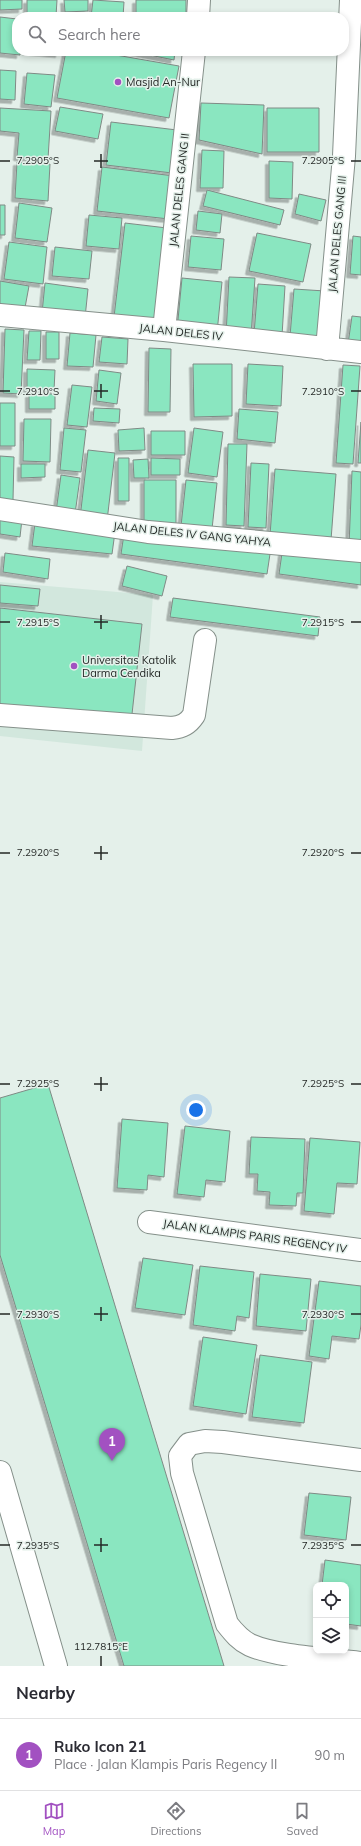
<!DOCTYPE html>
<html lang="en">
<head>
<meta charset="utf-8">
<style>
	body { margin:0; font-family:Mulish,sans-serif; background:#f7f7f7; color:#2b2b33 }
	.controls { position:absolute; right:12px; bottom:12px; display:grid; overflow:hidden; border-radius:8px; box-shadow:0 2px 6px #0003 }
	.controls button { width:36px; height:36px; display:grid; place-items:center; padding:0; border:0; border-bottom:1px solid #e1e1e2; background:#fff; color:#2b2b33; font:20px sans-serif }
	.you { position:absolute; left:196px; top:1110px; width:14px; height:14px; margin:-10px; border:3px solid #fff; border-radius:50%; background:#1a73e8; box-shadow:0 0 0 6px #1a73e833 }
	.badge { display:grid; place-items:center; width:26px; height:26px; border-radius:50%; background:#a251c1; color:#fff; font-size:13px; font-weight:700 }
	.pin { position:absolute; translate:-50% -33px; filter:drop-shadow(0 1px 2px #0008) }
	.pin::after { content:''; position:absolute; top:21px; width:14px; height:12px; background:inherit; clip-path:polygon(0 0,100% 0,50% 100%) }
	.list { margin:0; padding:0; list-style:none }
	h2 { display:flex; justify-content:space-between; align-items:center; height:52px; margin:0; padding:0 16px; font-size:17px }
	h2 small { font-size:13px; font-weight:400; color:#7c7c81 }
	.list li { display:grid; grid-template-columns:26px 1fr auto; gap:12px; align-items:center; box-sizing:border-box; height:72px; padding:0 16px; border-top:1px solid #e1e1e2 }
	.list b { display:block; font-size:15px; white-space:nowrap }
	.list p { margin:0; font-size:13px; white-space:nowrap; color:#7c7c81 }
	.list em { font-size:13px; font-style:normal; color:#7c7c81 }
	.icon { flex:none; width:22px; height:22px; fill:none; stroke:currentColor; stroke-width:2; stroke-linecap:round; stroke-linejoin:round }
	.map { position:relative; flex:none; width:361px; height:1666px; overflow:hidden }
	.search { position:absolute; background:#fff; box-shadow:0 2px 6px #0003; left:12px; right:12px; top:12px; height:44px; display:flex; align-items:center; gap:10px; box-sizing:border-box; padding:0 14px; border-radius:16px; color:#7c7c81; font-size:15px }
	.sheet { height:124px; background:#fff }
	nav { display:flex; justify-content:space-around; align-items:center; box-sizing:border-box; height:56px; border-top:1px solid #e1e1e2; background:#fff; font-size:11px; color:#7c7c81 }
	nav a { display:grid; justify-items:center; gap:2px }
	nav .on { color:#a251c1 }
	.map>svg:first-child { display:block }
</style>
</head>
<body>
<div class="map">
<svg width="361" height="1666" viewBox="0 0 361 1666">
	<defs>
		<filter id="shadow"><feDropShadow dx="-3.5" dy="3.5" stdDeviation="0" flood-color="#0004"/></filter>
	</defs>
	<rect width="100%" height="100%" fill="#e4f0ea"/>
	<path fill="#d2e7dd" d="M0,582L153,595L142,751L0,736Z"/>
	<path fill="#8ae6c0" stroke="#7f8a85" filter="url(#shadow)" d="M0,0H22V9L0,10Z
		M27,0H57L56,16L27,15Z
		M64,0H88V11L65,12Z
		M93,0L124,2L123,17H91Z
		M136,0H186V13L136,14Z
		M0,17L17,19V51H20V55L0,53Z
		M26,51H59V54Z
		M66,51H93L179,66L169,118L57,98Z
		M130,51H175L174,60Z
		M0,70L16,71L15,100L0,99Z
		M27,73L55,75L51,107L24,104Z
		M201,103L264,105L262,154L199,140Z
		M60,107L103,114L98,139L55,131Z
		M0,108L51,111L48,159L17,157L19,133L0,131Z
		M267,108H319V152H267Z
		M111,122L177,130L172,173L106,165Z
		M202,150L224,151L223,188H200Z
		M269,161L293,162L292,199L269,198Z
		M17,162L50,164L48,201L15,198Z
		M102,167L174,176L169,219L97,211Z
		M207,190L284,210L280,225L203,206Z
		M299,194L326,200L321,221L295,214Z
		M19,203L52,208L47,242L15,238Z
		M0,205H5V235H0Z
		M198,211L222,214L220,233L196,230Z
		M89,215L122,218L119,249L86,246Z
		M125,223L167,228L156,322L114,317Z
		M257,233L311,244L303,282L249,271Z
		M191,236L224,239L221,270L188,267Z
		M353,236L361,237V275L350,274Z
		M9,242L47,247L43,284L4,279Z
		M55,247L92,251L89,279L52,276Z
		M229,277L255,278L251,336L226,335Z
		M182,278L222,282L217,333L177,330Z
		M0,281L29,286L24,313L0,308Z
		M45,283L88,289L85,318L42,313Z
		M258,284L285,286L282,336L254,334Z
		M294,289L325,291L320,339L290,336Z
		M352,316L361,317V346L348,344Z
		M5,329L24,330L21,394L3,393Z
		M29,331H41L40,360H27Z
		M46,332H59V359H46Z
		M70,333L96,335L93,367L67,366Z
		M102,337L128,339L127,364L99,362Z
		M149,348L171,349L170,412H148Z
		M193,364H232V416L194,417Z
		M248,364L283,366L281,406L246,404Z
		M343,365L360,366L353,464L336,463Z
		M27,369L55,370L54,391L27,390Z
		M99,370L121,373L117,404L96,401Z
		M72,385L92,387L87,427L67,425Z
		M29,394H55V409H29Z
		M0,403H15V446H0Z
		M94,408L120,409L119,423L93,421Z
		M239,409L278,412L275,443L237,439Z
		M24,419H51L50,462L23,461Z
		M361,422V463H358Z
		M64,428L86,430L81,472L60,470Z
		M144,428L145,450L119,451L118,430Z
		M194,428L223,432L217,477L188,473Z
		M151,431H185V455H151Z
		M228,444H247L244,526L226,525Z
		M88,450L115,453L107,521L80,518Z
		M0,456L14,457L13,500H0Z
		M118,458H129V501H118Z
		M151,458L180,459V475H151Z
		M148,459L149,478H134L133,460Z
		M251,463L269,464L266,528L248,527Z
		M21,464H45V477L21,478Z
		M275,469L336,474L331,540L270,535Z
		M352,471L361,472V547L349,546Z
		M61,475L80,478L75,514L56,512Z
		M144,480H176V530H144Z
		M186,480L217,483L212,529L181,526Z
		M0,517L22,519L20,537L0,534Z
		M35,523L115,532L112,554L32,546Z
		M124,534L270,554L267,574L121,554Z
		M283,546L361,556V585L279,574Z
		M5,553L50,559L48,579L3,572Z
		M127,566L167,576L162,596L122,586Z
		M0,585L40,589L38,606L0,603Z
		M173,598L320,617L318,636L170,617Z
		M0,608L142,624L131,723L0,708Z
		M48,1084L224,1666H124L0,1255V1098Z
		M122,1119L168,1123L164,1177L148,1175L147,1190L117,1188Z
		M185,1126L230,1131L225,1182L206,1180L204,1197L177,1194Z
		M251,1137L305,1139L303,1193H297L296,1206L269,1205L270,1192L257,1191L258,1174H249Z
		M310,1138L360,1142L357,1184L337,1183L334,1214L304,1211Z
		M143,1258L193,1265L185,1315L135,1308Z
		M200,1266L254,1272L249,1318L237,1316L235,1331L193,1325Z
		M260,1274L311,1279L306,1331L256,1326Z
		M319,1281L361,1286V1325L359,1339L332,1336L329,1359L309,1356Z
		M203,1337L257,1345L246,1414L193,1406Z
		M260,1355L312,1362L304,1423L252,1417Z
		M309,1493L351,1497L346,1540L304,1535Z
		M325,1560L361,1565V1626L346,1624V1585H322Z"/>
	<g fill="none" stroke-linecap="round" stroke-linejoin="round">
		<defs>
			<path id="minor" d="M198,17L199,0
				M0,315L164,330L361,352
				M164,330L194,51
				M327,349L344,156L351,0
				M0,509L148,532L361,551
				M0,715L172,728C182,727 188,724 194,715L205,640
				M149,1222L361,1250
				M361,1460L223,1442L205,1441L189,1444L180,1456L182,1473L227,1624C234,1633 240,1640 250,1645C277,1657 330,1659 361,1663"/>
			<path id="major" d="M0,1472L56,1666"/>
		</defs>
		<use href="#minor" stroke="#85908a" stroke-width="24"/>
		<use href="#major" stroke="#85908a" stroke-width="24"/>
		<use href="#minor" stroke="#fff" stroke-width="22"/>
		<use href="#major" stroke="#fff" stroke-width="22"/>
	</g>
	<path fill="none" stroke="#242826" stroke-width="1.5" d="M101,154V168M0,161H10M94,161H108M351,161H361M101,384V398M0,391H10M94,391H108M351,391H361M101,615V629M0,622H10M94,622H108M351,622H361M101,846V860M0,853H10M94,853H108M351,853H361M101,1077V1091M0,1084H10M94,1084H108M351,1084H361M101,1307V1321M0,1314H10M94,1314H108M351,1314H361M101,1538V1552M0,1545H10M94,1545H108M351,1545H361M101,1656V1666"/>
	<g fill="#a251c1" stroke="#e4f0ea" stroke-width="1.5">
		<circle cx="118" cy="82" r="4"/>
		<circle cx="74" cy="666" r="4"/>
	</g>
	<g text-anchor="middle" dominant-baseline="central" stroke-width="3" stroke-linejoin="round" paint-order="stroke">
		<g font-size="11" fill="#242826" stroke="#e4f0ea" text-anchor="start">
			<text x="126" y="82">Masjid An-Nur</text>
			<text x="82" y="660">Universitas Katolik<tspan x="82" dy="13">Darma Cendika</tspan></text>
		</g>
		<g font-size="11" fill="#242826" stroke="#e4f0ea">
			<text transform="translate(179 190) rotate(-84)">JALAN DELES GANG II</text>
			<text transform="translate(337 234) rotate(-85)">JALAN DELES GANG III</text>
			<text transform="translate(181 332) rotate(6)">JALAN DELES IV</text>
			<text transform="translate(192 534) rotate(6)">JALAN DELES IV GANG YAHYA</text>
			<text transform="translate(255 1236) rotate(8)">JALAN KLAMPIS PARIS REGENCY IV</text>
		</g>
	</g>
	<g font-size="10" text-anchor="middle" fill="#242826" stroke="#e4f0ea" stroke-width="3" stroke-linejoin="round" paint-order="stroke">
		<text x="38" y="164">7.2905°S</text>
		<text x="323" y="164">7.2905°S</text>
		<text x="38" y="395">7.2910°S</text>
		<text x="323" y="395">7.2910°S</text>
		<text x="38" y="626">7.2915°S</text>
		<text x="323" y="626">7.2915°S</text>
		<text x="38" y="856">7.2920°S</text>
		<text x="323" y="856">7.2920°S</text>
		<text x="38" y="1087">7.2925°S</text>
		<text x="323" y="1087">7.2925°S</text>
		<text x="38" y="1318">7.2930°S</text>
		<text x="323" y="1318">7.2930°S</text>
		<text x="38" y="1549">7.2935°S</text>
		<text x="323" y="1549">7.2935°S</text>
		<text x="101" y="1650">112.7815°E</text>
	</g>
</svg>
<div class="controls">
<button><svg class="icon" aria-label="locate" viewBox="0 0 24 24"><circle cx="12" cy="12" r="6"/><path d="M12 2v4M12 18v4M2 12h4M18 12h4"/></svg></button>
<button><svg class="icon" aria-label="layers" viewBox="0 0 24 24"><path d="M12 4l9 5-9 5-9-5zM3 14l9 5 9-5"/></svg></button>
</div>
<div class="you"></div>
<div class="pin badge" style="left:112px;top:1461px">1</div>
<div class="search"><svg class="icon" aria-label="search" viewBox="0 0 24 24"><circle cx="10" cy="10" r="6"/><path d="M15 15l6 6"/></svg>Search here</div>
</div>
<section class="sheet">
<h2>Nearby<small></small></h2>
<ul class="list">
<li><span class="badge">1</span><div><b>Ruko Icon 21</b><p>Place · Jalan Klampis Paris Regency II</p></div><em>90 m</em></li>
</ul>
</section>
<nav>
<a class="on"><svg class="icon" aria-label="map" viewBox="0 0 24 24"><path d="M3 6l6-2 6 2 6-2v14l-6 2-6-2-6 2zM9 4v14M15 6v14"/></svg>Map</a>
<a><svg class="icon" aria-label="directions" viewBox="0 0 24 24"><path d="M12 3l9 9-9 9-9-9zM9 14v-3h6M13 9l2 2-2 2"/></svg>Directions</a>
<a><svg class="icon" aria-label="saved" viewBox="0 0 24 24"><path d="M7 4h10v16l-5-4-5 4z"/></svg>Saved</a>
</nav>
</body>
</html>
